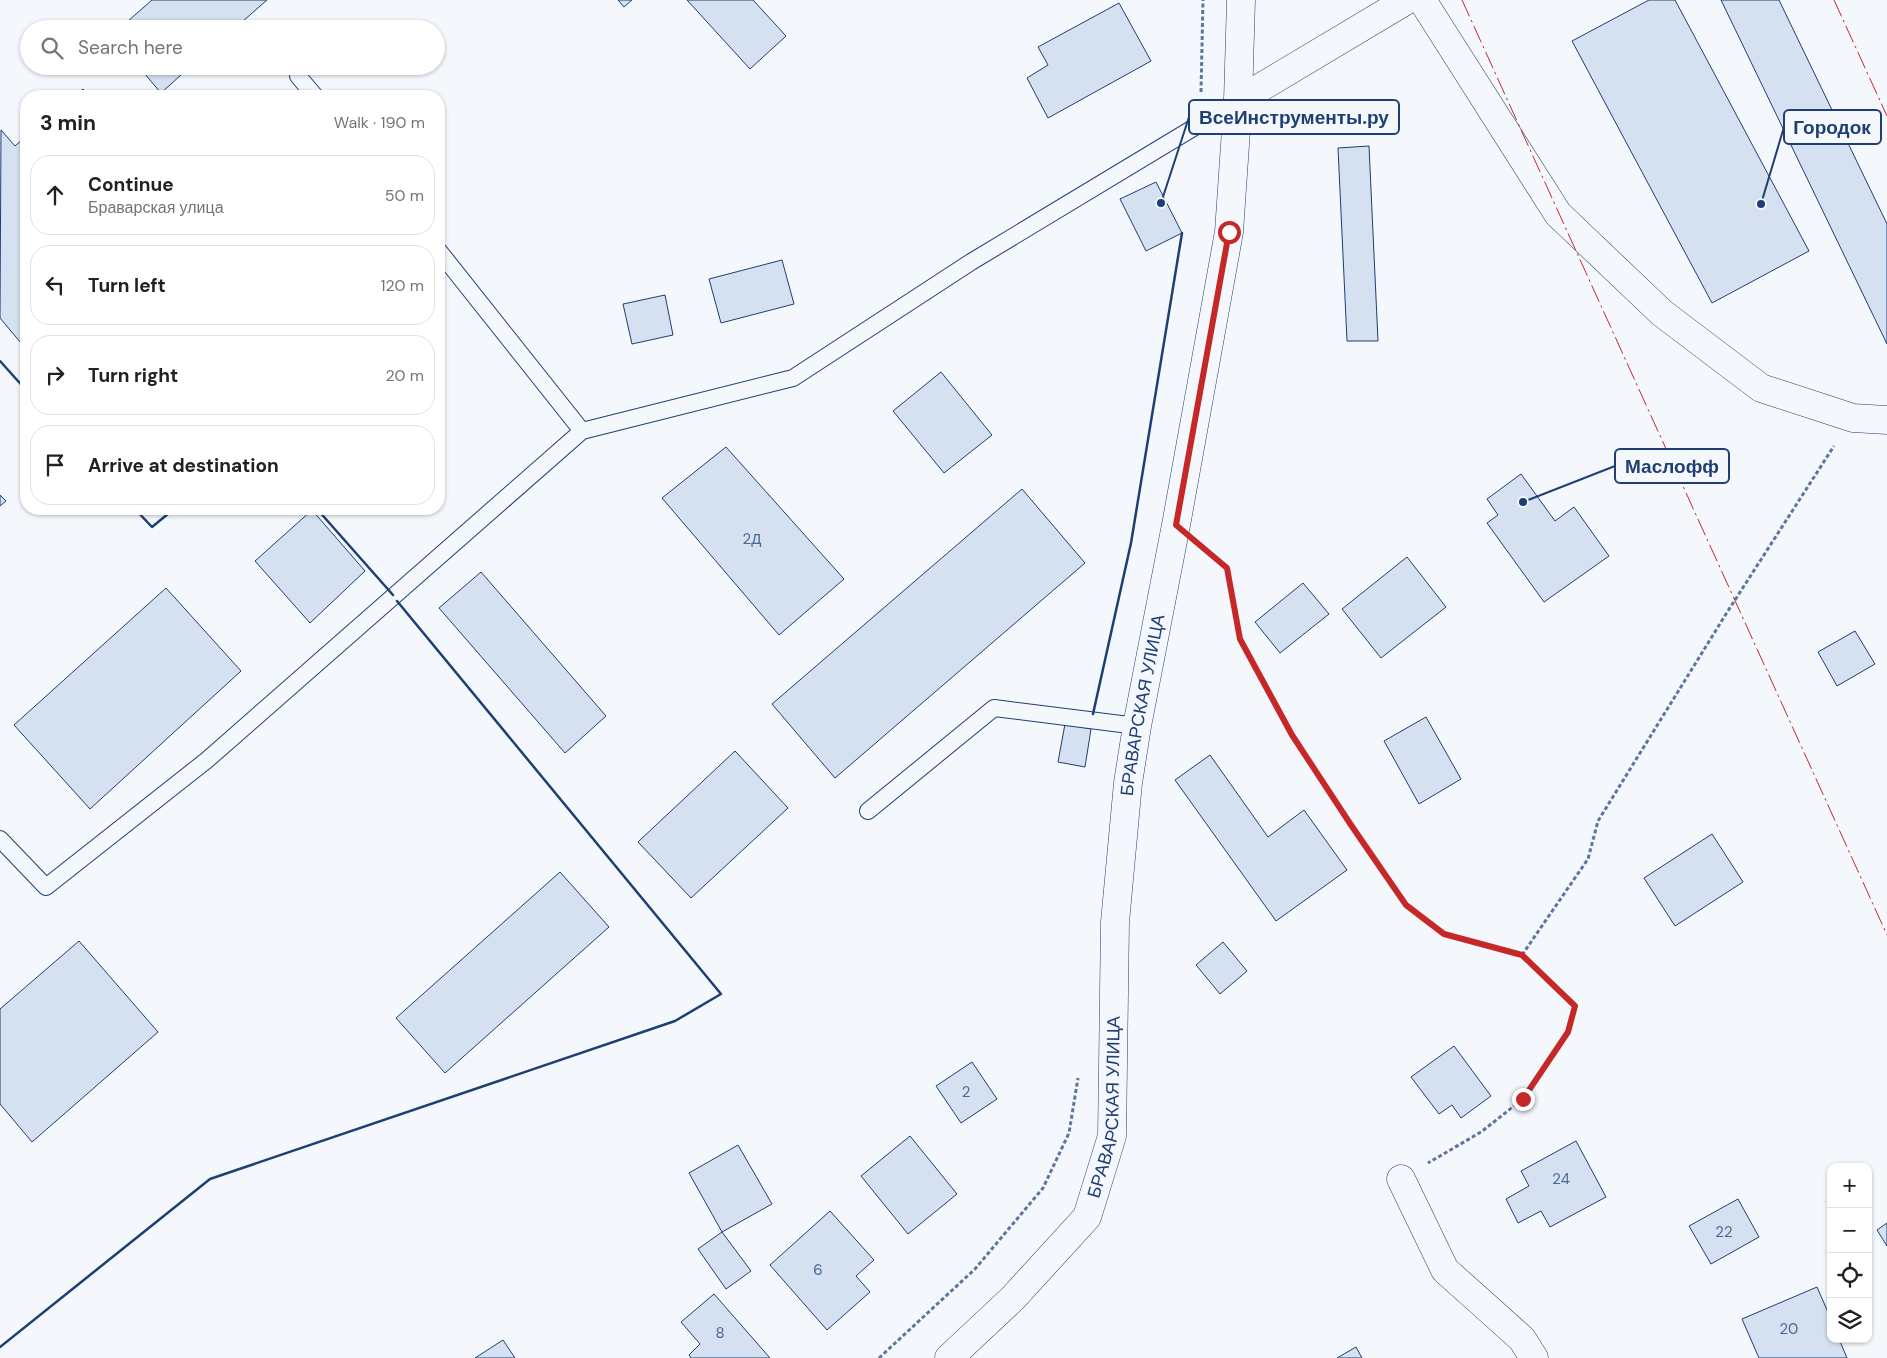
<!DOCTYPE html>
<html lang="en">
<head>
<meta charset="utf-8">
<style>
	body { margin:0; font-family:"DM Sans",sans-serif; background:#f6f6f6; color:#202124 }
	.controls { position:absolute; right:15px; bottom:15px; display:grid; overflow:hidden; border-radius:10px; box-shadow:0 1px 4px #0004 }
	.controls button { width:45px; height:45px; display:grid; place-items:center; padding:0; border:0; border-bottom:1px solid #e0e0e0; background:#fff; color:#202124; font:25px sans-serif }
	.stop { position:absolute; width:15px; height:15px; margin:-11px; border:4px solid #c62828; border-radius:50%; background:#fff }
	.stop.end { background:#c62828; border-color:#fff; box-shadow:0 1px 5px #0008 }
	.list { margin:0; padding:0; list-style:none }
	h2 { display:flex; justify-content:space-between; align-items:center; height:65px; margin:0; padding:0 20px; font-size:21px }
	h2 small { font-size:16px; font-weight:400; color:#757577 }
	.list li { display:grid; grid-template-columns:32px 1fr auto; gap:15px; align-items:center; box-sizing:border-box; height:80px; margin:0 10px 10px; padding:0 10px; border:1px solid #e0e0e0; border-radius:20px }
	.list b { display:block; font-size:19px; white-space:nowrap }
	.list p { margin:0; font-size:16px; white-space:nowrap; color:#757577 }
	.list em { font-size:16px; font-style:normal; color:#757577 }
	.icon { flex:none; width:28px; height:28px; fill:none; stroke:currentColor; stroke-width:2; stroke-linecap:round; stroke-linejoin:round }
	.map { position:relative; flex:none; width:1887px; height:1358px; overflow:hidden }
	.search { position:absolute; background:#fff; box-shadow:0 1px 4px #0004; left:20px; top:20px; width:425px; height:55px; display:flex; align-items:center; gap:12px; box-sizing:border-box; padding:0 18px; border-radius:28px; color:#757577; font-size:19px }
	.panel { position:absolute; background:#fff; box-shadow:0 1px 4px #0004; left:20px; top:90px; width:425px; height:425px; border-radius:20px }
	.map>svg:first-child { display:block }
</style>
</head>
<body>
<div class="map">
<svg width="1887" height="1358" viewBox="0 0 1887 1358">
	<rect width="100%" height="100%" fill="#f4f7fb"/>
	<path fill="#d5e0f0" stroke="#1d3f73" d="M152,0H267L234,29H119Z
		M618,0H632L624,7Z
		M687,0H753L786,36L750,69Z
		M1649,0H1675L1809,251L1712,303L1572,41Z
		M1721,0H1779L1887,224V344Z
		M1119,3L1151,61L1048,118L1027,78L1048,65L1038,47Z
		M138,66H191L161,93Z
		M83,89L89,96H74Z
		M1,130L15,146L26,136V349L0,318Z
		M1369,146L1378,341H1347L1338,148Z
		M1156,182L1182,233L1146,251L1120,199Z
		M782,260L794,304L721,323L709,279Z
		M665,295L673,335L632,344L623,304Z
		M941,372L992,435L944,473L893,411Z
		M726,447L844,579L779,635L662,498Z
		M1521,474L1555,521L1574,507L1609,556L1544,602L1487,523L1498,515L1487,499Z
		M1022,489L1085,563L835,778L772,704Z
		M0,495L6,501L0,506Z
		M312,510L365,571L310,623L255,561Z
		M1407,557L1446,607L1381,658L1342,609Z
		M481,572L606,716L565,753L439,608Z
		M1303,583L1329,614L1280,653L1255,622Z
		M166,588L241,671L90,809L14,725Z
		M1855,631L1875,664L1837,686L1818,652Z
		M1426,717L1461,779L1419,804L1384,741Z
		M1065,724L1091,729L1085,767L1058,762Z
		M735,751L788,808L691,898L638,842Z
		M1210,755L1268,837L1304,810L1347,870L1276,921L1175,780Z
		M1712,834L1743,882L1675,926L1644,878Z
		M560,872L609,927L445,1073L396,1018Z
		M79,941L158,1032L32,1142L0,1104V1009Z
		M1223,942L1247,971L1220,994L1196,965Z
		M1454,1046L1491,1096L1461,1118L1452,1105L1439,1114L1411,1077Z
		M972,1062L997,1099L961,1123L936,1086Z
		M910,1136L957,1194L908,1234L861,1176Z
		M1576,1141L1606,1197L1550,1227L1541,1211L1518,1223L1506,1199L1529,1186L1521,1171Z
		M738,1145L772,1204L722,1232L689,1173Z
		M1738,1199L1759,1237L1711,1264L1689,1226Z
		M830,1211L874,1260L856,1276L870,1292L827,1330L770,1265Z
		M1887,1223V1246L1877,1230Z
		M722,1232L751,1271L726,1289L698,1249Z
		M1817,1287L1831,1319V1339H1839L1847,1358H1759L1742,1319Z
		M714,1294L770,1358H691L689,1355L700,1344L681,1322Z
		M503,1340L515,1358H475Z
		M1356,1347L1362,1358H1337Z"/>
	<g fill="none" stroke-linecap="round" stroke-linejoin="round">
		<defs>
			<path id="service" d="M298,76L315,96
				M439,251L582,431
				M868,811L994,708L1137,726
				M0,839L46,887L207,760L582,431L793,378L971,262L1238,101"/>
			<path id="minor" d="M1422,0L1558,214L1662,313L1761,388L1853,418L1887,420
				M1238,101L1407,0
				M1401,1179L1445,1270L1522,1339L1534,1358"/>
			<g id="secondary">
				<path id="s1" d="M949,1358L1013,1298L1087,1217L1112,1136L1115,922L1128,783L1137,726L1176,525L1229,232L1238,101L1241,0"/>
			</g>
		</defs>
		<use href="#service" stroke="#1d3f73" stroke-width="18"/>
		<use href="#minor" stroke="#1d3f73" stroke-width="29"/>
		<use href="#secondary" stroke="#1d3f73" stroke-width="29"/>
		<path stroke="#5e769c" stroke-width="3" stroke-dasharray="4 2.5" stroke-linecap="butt" d="M1201,92L1203,0
			M1204,548L1227,567L1240,639L1292,735L1351,825L1406,905L1445,935L1522,955L1575,1006L1567,1032L1523,1099L1481,1132L1428,1163
			M1522,955L1588,859L1598,821L1726,614L1834,446
			M879,1358L975,1269L1043,1188L1069,1133L1078,1078"/>
		<use href="#service" stroke="#f4f7fb" stroke-width="16"/>
		<use href="#minor" stroke="#f4f7fb" stroke-width="28"/>
		<use href="#secondary" stroke="#f4f7fb" stroke-width="28"/>
		<path stroke="#1d3f73" stroke-width="2.5" d="M0,361L26,390
			M135,509L152,527L174,509
			M317,509L393,595
			M1093,714L1131,543L1182,233
			M0,1347L210,1179L675,1021L721,994L397,601"/>
		<path stroke="#c62828" stroke-width="1" stroke-dasharray="18 4 2.5 4" stroke-linecap="butt" d="M1462,0L1887,935
			M1834,0L1887,116"/>
	</g>
	<g fill="none" stroke-linecap="round" stroke-linejoin="round">
		<path stroke="#c62828" stroke-width="6" d="M1229,232L1176,525L1227,568L1240,639L1292,735L1351,825L1406,905L1444,934L1522,955L1575,1006L1568,1032L1523,1099"/>
	</g>
	<g text-anchor="middle" dominant-baseline="central" stroke-width="4" stroke-linejoin="round" paint-order="stroke">
		<g font-size="15" fill="#4b6792">
			<text x="752" y="539">2Д</text>
			<text x="966" y="1092">2</text>
			<text x="1561" y="1179">24</text>
			<text x="1724" y="1232">22</text>
			<text x="818" y="1270">6</text>
			<text x="1789" y="1329">20</text>
			<text x="720" y="1333">8</text>
		</g>
		<g font-size="18" fill="#1d3f73" stroke="#f4f7fb">
			<text stroke="none"><textPath href="#s1" startOffset="715">БРАВАРСКАЯ УЛИЦА</textPath></text>
			<text stroke="none"><textPath href="#s1" startOffset="310">БРАВАРСКАЯ УЛИЦА</textPath></text>
		</g>
	</g>
	<path fill="none" stroke="#1d3f73" stroke-width="2" d="M1161 203L1189 117M1761 204L1784 127M1523 502L1615 466"/>
	<g fill="#1d3f73" stroke="#f4f7fb" stroke-width="2">
		<circle cx="1161" cy="203" r="5"/>
		<circle cx="1761" cy="204" r="5"/>
		<circle cx="1523" cy="502" r="5"/>
	</g>
	<g fill="#f4f7fb" stroke="#1d3f73" stroke-width="2">
		<rect x="1189" y="100" width="210" height="34" rx="5"/>
		<rect x="1784" y="110" width="97" height="34" rx="5"/>
		<rect x="1615" y="449" width="114" height="34" rx="5"/>
	</g>
	<g font-size="19" text-anchor="middle" font-weight="bold" fill="#1d3f73">
		<text x="1294" y="124">ВсеИнструменты.ру</text>
		<text x="1832" y="134">Городок</text>
		<text x="1672" y="473">Маслофф</text>
	</g>
</svg>
<div class="controls">
<button>+</button>
<button>−</button>
<button><svg class="icon" aria-label="locate" viewBox="0 0 24 24"><circle cx="12" cy="12" r="6"/><path d="M12 2v4M12 18v4M2 12h4M18 12h4"/></svg></button>
<button><svg class="icon" aria-label="layers" viewBox="0 0 24 24"><path d="M12 4l9 5-9 5-9-5zM3 14l9 5 9-5"/></svg></button>
</div>
<div class="stop" style="left:1229px;top:232px"></div>
<div class="stop end" style="left:1523px;top:1099px"></div>
<div class="search"><svg class="icon" aria-label="search" viewBox="0 0 24 24"><circle cx="10" cy="10" r="6"/><path d="M15 15l6 6"/></svg>Search here</div>
<section class="panel">
<h2>3 min<small>Walk · 190 m</small></h2>
<ul class="list">
<li><svg class="icon" aria-label="ahead" viewBox="0 0 24 24"><path d="M12 20V5M6 11l6-6 6 6"/></svg><div><b>Continue</b><p>Браварская улица</p></div><em>50 m</em></li>
<li><svg class="icon" aria-label="left" viewBox="0 0 24 24"><path d="M17 20v-9H6M10 6l-5 5 5 5"/></svg><div><b>Turn left</b></div><em>120 m</em></li>
<li><svg class="icon" aria-label="right" viewBox="0 0 24 24"><path d="M7 20v-9h11M14 6l5 5-5 5"/></svg><div><b>Turn right</b></div><em>20 m</em></li>
<li><svg class="icon" aria-label="arrive" viewBox="0 0 24 24"><path d="M6 21V4h12l-3 4 3 4H6"/></svg><div><b>Arrive at destination</b></div></li>
</ul>
</section>
</div>
</body>
</html>
